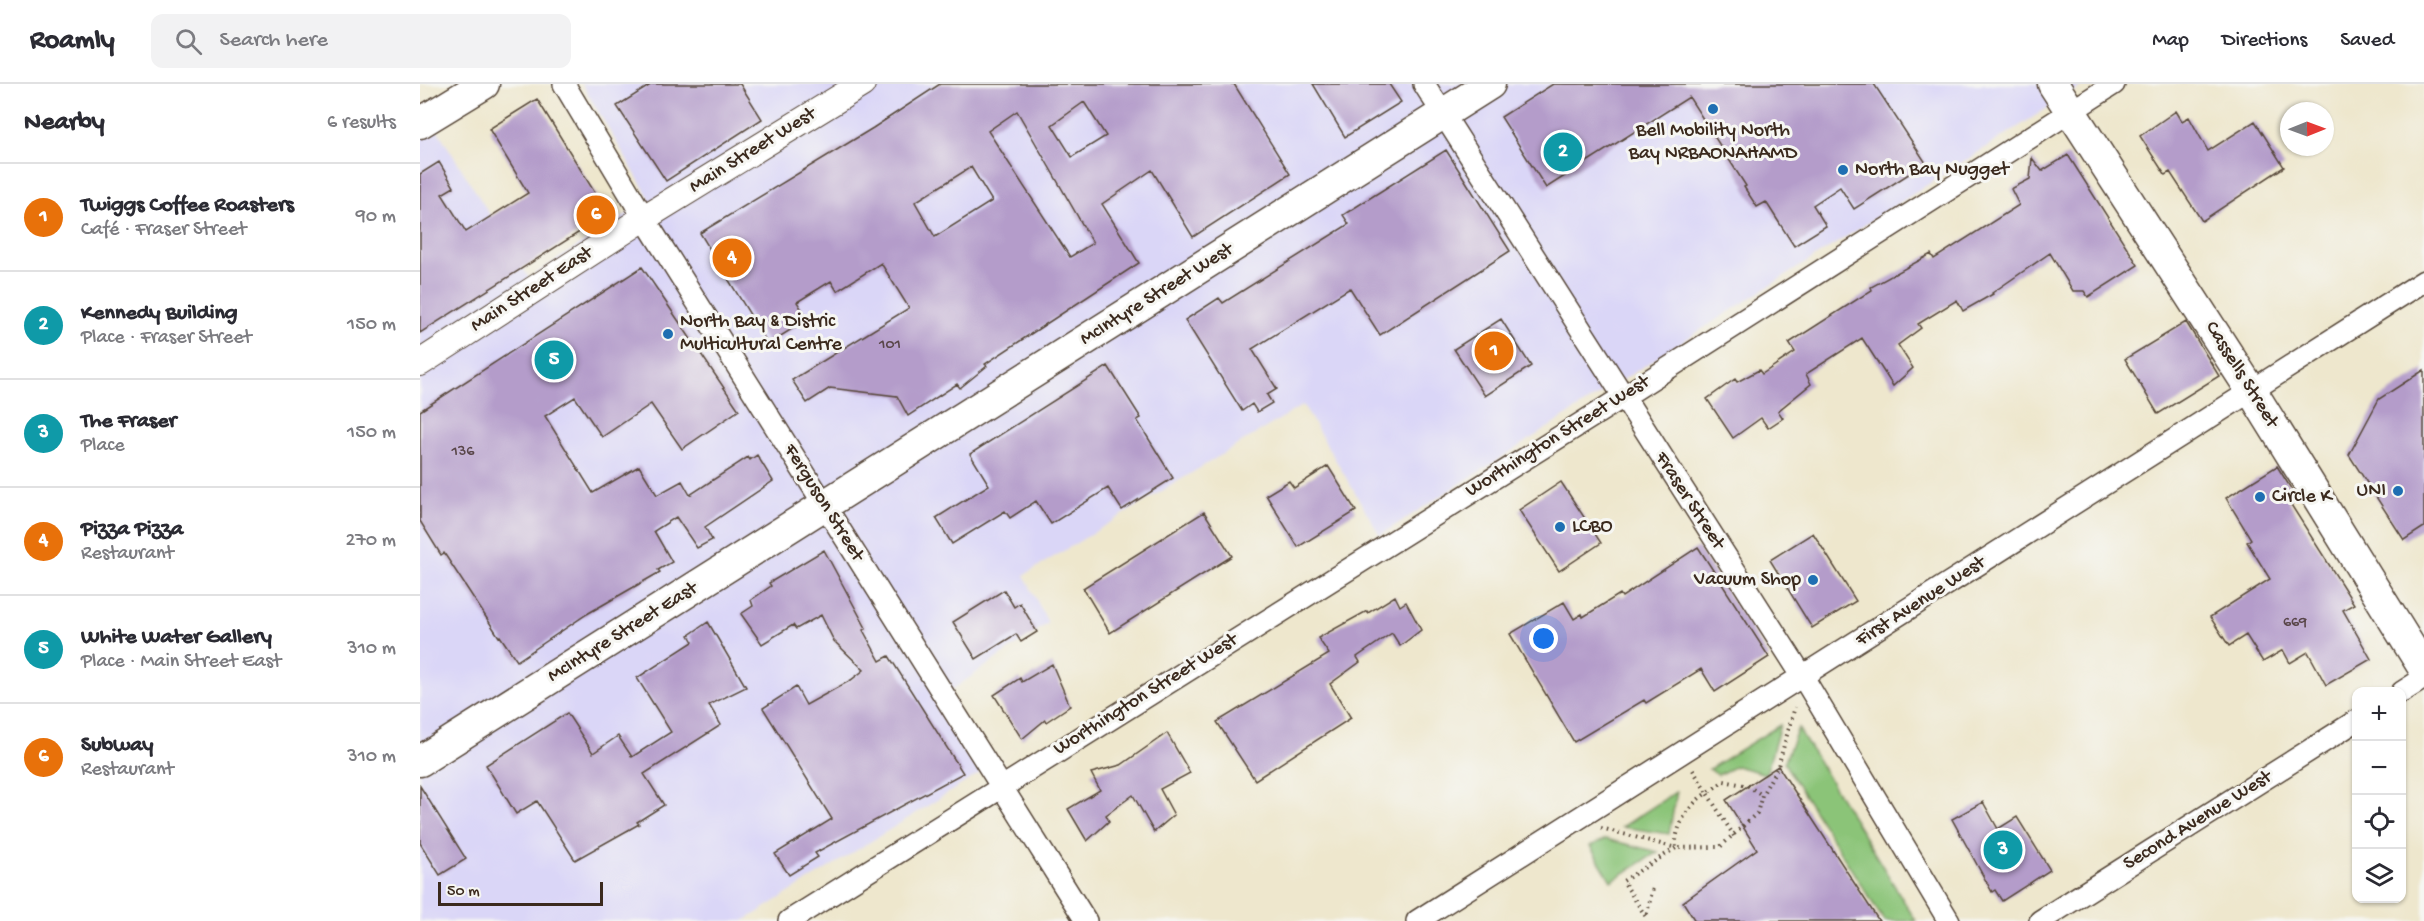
<!DOCTYPE html>
<html lang="en">
<head>
<meta charset="utf-8">
<style>
	body { margin:0; font-family:"Gochi Hand",sans-serif; background:#f2f2f3; color:#2b2b33 }
	.controls { position:absolute; right:18px; bottom:18px; display:grid; overflow:hidden; border-radius:12px; box-shadow:0 2px 4px #0004 }
	.controls button { width:54px; height:54px; display:grid; place-items:center; padding:0; border:0; border-bottom:2px solid #e1e1e2; background:#fff; color:#2b2b33; font:30px sans-serif }
	.compass { position:absolute; left:1860px; top:18px; width:54px; height:54px; border-radius:50%; background:#fff; box-shadow:0 2px 4px #0004; rotate:89deg }
	.scale { position:absolute; left:18px; bottom:15px; width:165px; box-sizing:border-box; padding-left:6px; border:3px solid #3b2a1e; border-top:0; font-size:16px; line-height:21px; white-space:nowrap; color:#3b2a1e; -webkit-text-stroke:4px #f6f6f2; paint-order:stroke }
	.you { position:absolute; left:1124px; top:555px; width:21px; height:21px; margin:-15px; border:4px solid #fff; border-radius:50%; background:#1a73e8; box-shadow:0 0 0 9px #1a73e833 }
	.badge { display:grid; place-items:center; width:39px; height:39px; border-radius:50%; background:#db2777; color:#fff; font-size:20px; font-weight:700 }
	.pin { position:absolute; translate:-50% -50%; border:3px solid #fff; box-shadow:0 2px 6px #0006 }
	.list { margin:0; padding:0; list-style:none }
	h2 { display:flex; justify-content:space-between; align-items:center; height:78px; margin:0; padding:0 24px; font-size:26px }
	h2 small { font-size:20px; font-weight:400; color:#7c7c81 }
	.list li { display:grid; grid-template-columns:39px 1fr auto; gap:18px; align-items:center; box-sizing:border-box; height:108px; padding:0 24px; border-top:2px solid #e1e1e2 }
	.list b { display:block; font-size:22px; white-space:nowrap }
	.list p { margin:0; font-size:20px; white-space:nowrap; color:#7c7c81 }
	.list em { font-size:20px; font-style:normal; color:#7c7c81 }
	.icon { flex:none; width:33px; height:33px; fill:none; stroke:currentColor; stroke-width:2; stroke-linecap:round; stroke-linejoin:round }
	.map { position:relative; flex:none; width:2004px; height:837px; overflow:hidden }
	header { display:flex; align-items:center; gap:36px; box-sizing:border-box; height:84px; padding:0 30px; background:#fff; border-bottom:2px solid #e1e1e2 }
	header strong { font-size:28px }
	nav { display:flex; gap:33px; margin-inline-start:auto; font-size:21px }
	.search { width:420px; height:54px; background:#f2f2f3; display:flex; align-items:center; gap:15px; box-sizing:border-box; padding:0 21px; border-radius:12px; color:#7c7c81; font-size:22px }
	main { display:flex }
	aside { flex:1; background:#fff }
	.map>svg:first-child { display:block }
</style>
</head>
<body>
<header>
<strong>Roamly</strong>
<div class="search"><svg class="icon" aria-label="search" viewBox="0 0 24 24"><circle cx="10" cy="10" r="6"/><path d="M15 15l6 6"/></svg>Search here</div>
<nav><a>Map</a><a>Directions</a><a>Saved</a></nav>
</header>
<main>
<aside>
<h2>Nearby<small>6 results</small></h2>
<ul class="list">
<li><span class="badge" style="background:#e8710a">1</span><div><b>Twiggs Coffee Roasters</b><p>Café · Fraser Street</p></div><em>90 m</em></li>
<li><span class="badge" style="background:#0f9aa8">2</span><div><b>Kennedy Building</b><p>Place · Fraser Street</p></div><em>150 m</em></li>
<li><span class="badge" style="background:#0f9aa8">3</span><div><b>The Fraser</b><p>Place</p></div><em>150 m</em></li>
<li><span class="badge" style="background:#e8710a">4</span><div><b>Pizza Pizza</b><p>Restaurant</p></div><em>270 m</em></li>
<li><span class="badge" style="background:#0f9aa8">5</span><div><b>White Water Gallery</b><p>Place · Main Street East</p></div><em>310 m</em></li>
<li><span class="badge" style="background:#e8710a">6</span><div><b>Subway</b><p>Restaurant</p></div><em>310 m</em></li>
</ul>
</aside>
<div class="map">
<svg width="2004" height="837" viewBox="0 0 2004 837">
	<rect width="100%" height="100%" fill="#f6f6f2"/>
	<filter id="ink" filterUnits="userSpaceOnUse"><feTurbulence type="fractalNoise" baseFrequency=".0167" numOctaves="2"/><feDisplacementMap in="SourceGraphic" scale="12" xChannelSelector="R" yChannelSelector="G"/><feConvolveMatrix kernelMatrix="1 2 1 2 8 2 1 2 1" color-interpolation-filters="sRGB"/></filter>
	<filter id="wash" filterUnits="userSpaceOnUse"><feTurbulence type="fractalNoise" baseFrequency=".008" numOctaves="4" result="noise"/><feDisplacementMap in="SourceGraphic" scale="24" xChannelSelector="R" yChannelSelector="G"/><feGaussianBlur stdDeviation="1.35" result="paint"/><feColorMatrix in="noise" values="0 0 0 0 0 0 0 0 0 0 0 0 0 0 0 0 0 1.4 0 .05"/><feComposite in="paint" operator="in"/></filter>
	<g filter="url(#wash)">
		<rect width="100%" height="100%" fill="#eee7cd"/>
		<path fill="#dad6f7" d="M162,0H1665L960,451L883,321L604,491L628,539L517,616L560,689L324,837H0V51L15,42L109,194L230,115Z"/>
		<path fill="#8bc478" stroke="#63774b" stroke-width="1.5" d="M1360,641L1346,690L1316,682L1298,691L1289,685Z
			M1378,644L1496,837H1464L1364,679Z
			M1257,707L1249,750L1202,743Z
			M1186,755L1238,768L1191,797L1170,762Z"/>
		<g id="blocks">
			<path fill="#b49cca" fill-rule="evenodd" d="M232,0H320L342,35L246,97L197,22Z
				M520,0H814L870,90L773,153L732,86L682,120L719,179L565,280L567,282L540,304L537,300L488,332L477,312L410,304L387,319L372,296L489,224L461,179L417,207L411,197L377,218L388,235L348,260L280,149L453,44ZM664,18L686,52L652,73L632,41ZM597,27L673,159L650,173L568,47ZM551,83L572,117L515,153L495,118Z
				M893,0H969L981,18L925,53Z
				M1133,0H1454L1506,79L1434,125L1420,103L1393,121L1406,142L1374,162L1346,118L1337,123L1324,103L1326,102L1269,13L1126,104L1081,33Z
				M117,15L188,130L0,249V90L19,78L34,103L22,110L46,148L108,109L69,45Z
				M1756,27L1762,37L1769,33L1788,67L1835,37L1864,83L1782,137L1750,88L1745,91L1720,52Z
				M1026,66L1090,167L960,251L930,204L832,265L857,305L847,311L852,319L837,328L832,320L822,327L765,236L799,214L803,219L929,140L923,131Z
				M1648,71L1718,181L1668,213L1664,207H1653L1630,169L1572,209L1573,210L1543,227L1537,216L1498,240L1501,244L1478,261L1493,284L1473,302L1442,254L1386,290L1391,300L1358,327L1363,334L1348,344L1341,334L1313,354L1287,315L1315,295L1317,298L1339,286L1342,290L1375,268L1369,259L1452,206L1451,203L1511,170L1514,175L1599,121L1591,105L1610,95L1612,74L1622,87Z
				M222,183L319,326L262,365L231,320L182,353L155,313L125,332L173,409L219,382L237,411L262,397L270,411L328,373L330,376L337,371L353,397L285,443L292,456L277,464L256,433L234,447L252,478L238,486L240,488L167,530L97,577L80,552L79,553L24,469L21,471L0,437V327Z
				M1081,235L1111,282L1065,312L1034,265Z
				M1766,238L1799,292L1738,330L1705,275Z
				M688,282L721,334L717,336L753,394L702,426L688,404L631,440L616,417L590,434L585,427L532,460L516,434L569,401L550,370Z
				M2004,286V443L1984,456L1929,371L1959,315Z
				M908,382L936,427L878,463L846,411L869,397L874,404Z
				M1857,382L1875,411L1868,416L1934,520L1923,526L1951,575L1906,601L1888,568L1870,579L1863,566L1843,578L1826,551L1809,562L1790,533L1850,495L1827,458L1831,455L1806,414Z
				M1141,398L1181,459L1139,487L1099,426Z
				M784,428L812,472L690,549L663,504Z
				M1393,449L1436,517L1392,544L1350,476Z
				M1278,463L1349,573L1295,608L1281,585L1226,619L1224,616L1154,658L1090,550L1144,518L1154,535L1162,530L1163,533L1200,510L1202,513Z
				M404,466L446,544L443,546L460,577L469,572L543,689L395,769L398,773L369,791L355,770L412,735L343,624L376,603L386,621L431,596L444,586L414,557L401,531L376,545L373,541L342,560L321,530L333,522L331,516L351,502L349,499Z
				M584,506L594,523L600,519L617,548L601,558L596,550L556,575L533,538Z
				M975,512L980,522L986,518L1001,546L980,562L972,549L937,573L940,578L910,600L931,634L835,696L797,638L909,570L898,554L947,527L948,529Z
				M288,538L326,603L289,621L301,641L224,690L244,721L217,738L219,740L155,776L117,717L96,730L66,681L147,629L173,669L198,652L212,673L251,648L217,594L273,558L269,551Z
				M632,580L650,622L626,638L625,636L602,655L574,611L600,594L602,598Z
				M747,649L770,689L740,705L754,731L734,748L713,711L686,731L689,737L667,757L648,725L680,706L671,689L701,681Z
				M1358,682L1459,837H1275L1263,818L1337,765L1306,716Z
				M0,702L46,775L20,791L0,759Z
				M1563,718L1578,745L1597,733L1630,786L1582,817L1575,806L1572,808L1532,735Z"/>
		</g>
	</g>
	<g filter="url(#ink)">
		<use href="#blocks" fill-opacity="0" stroke="#564638" stroke-width="1.5"/>
		<g fill="none" stroke-linecap="round" stroke-linejoin="round">
			<defs>
				<path id="minor" d="M144,0L224,134L666,837
					M1004,0L1383,593L1529,837
					M1982,608L2004,594
					M369,837L1203,313L1694,0
					M997,837L2004,197
					M1620,837L1936,637"/>
				<path id="tertiary" d="M0,279L224,134L442,0"/>
				<path id="secondary" d="M1633,0L1831,306L2004,585
					M0,39L64,0
					M0,677L1070,0"/>
			</defs>
			<use href="#minor" stroke="#564638" stroke-width="24"/>
			<use href="#tertiary" stroke="#564638" stroke-width="28"/>
			<use href="#secondary" stroke="#564638" stroke-width="33"/>
			<path stroke="#564638" stroke-width="4" stroke-dasharray="1.5 4.5" stroke-linecap="butt" d="M1273,686L1287,709L1304,697L1328,702L1342,711
				M1181,744L1256,764L1203,797L1226,833L1233,804
				M1314,752L1287,709C1270,719 1254,743 1256,764L1300,763L1337,729L1342,711L1358,682L1375,623"/>
			<use href="#minor" stroke="#fff" stroke-width="21"/>
			<use href="#tertiary" stroke="#fff" stroke-width="26"/>
			<use href="#secondary" stroke="#fff" stroke-width="30"/>
		</g>
	</g>
	<g fill="#1f6fb2" stroke="#f6f6f2" stroke-width="2">
		<circle cx="1293" cy="25" r="6"/>
		<circle cx="1423" cy="86" r="6"/>
		<circle cx="248" cy="250" r="6"/>
		<circle cx="1978" cy="407" r="6"/>
		<circle cx="1840" cy="413" r="6"/>
		<circle cx="1140" cy="443" r="6"/>
		<circle cx="1393" cy="496" r="6"/>
	</g>
	<g text-anchor="middle" dominant-baseline="central" stroke-width="6" stroke-linejoin="round" paint-order="stroke">
		<g font-size="16" fill="#594649">
			<text x="470" y="261">101</text>
			<text x="43" y="368">136</text>
			<text x="1875" y="539">669</text>
		</g>
		<g font-size="20" fill="#3b2a1e" stroke="#f6f6f2" text-anchor="start">
			<text x="1293" y="47" text-anchor="middle">Bell Mobility North<tspan x="1293" dy="23">Bay NRBAONAHAMD</tspan></text>
			<text x="1435" y="86">North Bay Nugget</text>
			<text x="260" y="238">North Bay &amp; Distric<tspan x="260" dy="23">Multicultural Centre</tspan></text>
			<text x="1966" y="407" text-anchor="end">UNI</text>
			<text x="1852" y="413">Circle K</text>
			<text x="1152" y="443">LCBO</text>
			<text x="1381" y="496" text-anchor="end">Vacuum Shop</text>
		</g>
		<g font-size="20" fill="#3b2a1e" stroke="#f6f6f2">
			<text transform="translate(333 67) rotate(-32)">Main Street West</text>
			<text transform="translate(112 206) rotate(-33)">Main Street East</text>
			<text transform="translate(737 211) rotate(-32)">McIntyre Street West</text>
			<text transform="translate(1821 291) rotate(58)">Cassells Street</text>
			<text transform="translate(1138 353) rotate(-32)">Worthington Street West</text>
			<text transform="translate(1269 417) rotate(57)">Fraser Street</text>
			<text transform="translate(403 419) rotate(58)">Ferguson Street</text>
			<text transform="translate(1501 518) rotate(-33)">First Avenue West</text>
			<text transform="translate(203 549) rotate(-32)">McIntyre Street East</text>
			<text transform="translate(726 611) rotate(-32)">Worthington Street West</text>
			<text transform="translate(1778 737) rotate(-32)">Second Avenue West</text>
		</g>
	</g>
</svg>
<div class="controls">
<button>+</button>
<button>−</button>
<button><svg class="icon" aria-label="locate" viewBox="0 0 24 24"><circle cx="12" cy="12" r="6"/><path d="M12 2v4M12 18v4M2 12h4M18 12h4"/></svg></button>
<button><svg class="icon" aria-label="layers" viewBox="0 0 24 24"><path d="M12 4l9 5-9 5-9-5zM3 14l9 5 9-5"/></svg></button>
</div>
<svg class="compass" viewBox="-18 -18 36 36"><path d="M0-13l5 13h-10z" fill="#e53935"/><path d="M0 13l5-13h-10z" fill="#7c7c81"/></svg>
<div class="scale">50 m</div>
<div class="you"></div>
<div class="pin badge" style="left:1074px;top:267px;background:#e8710a">1</div>
<div class="pin badge" style="left:1143px;top:68px;background:#0f9aa8">2</div>
<div class="pin badge" style="left:1583px;top:766px;background:#0f9aa8">3</div>
<div class="pin badge" style="left:312px;top:174px;background:#e8710a">4</div>
<div class="pin badge" style="left:134px;top:276px;background:#0f9aa8">5</div>
<div class="pin badge" style="left:176px;top:131px;background:#e8710a">6</div>
</div>
</main>
</body>
</html>
